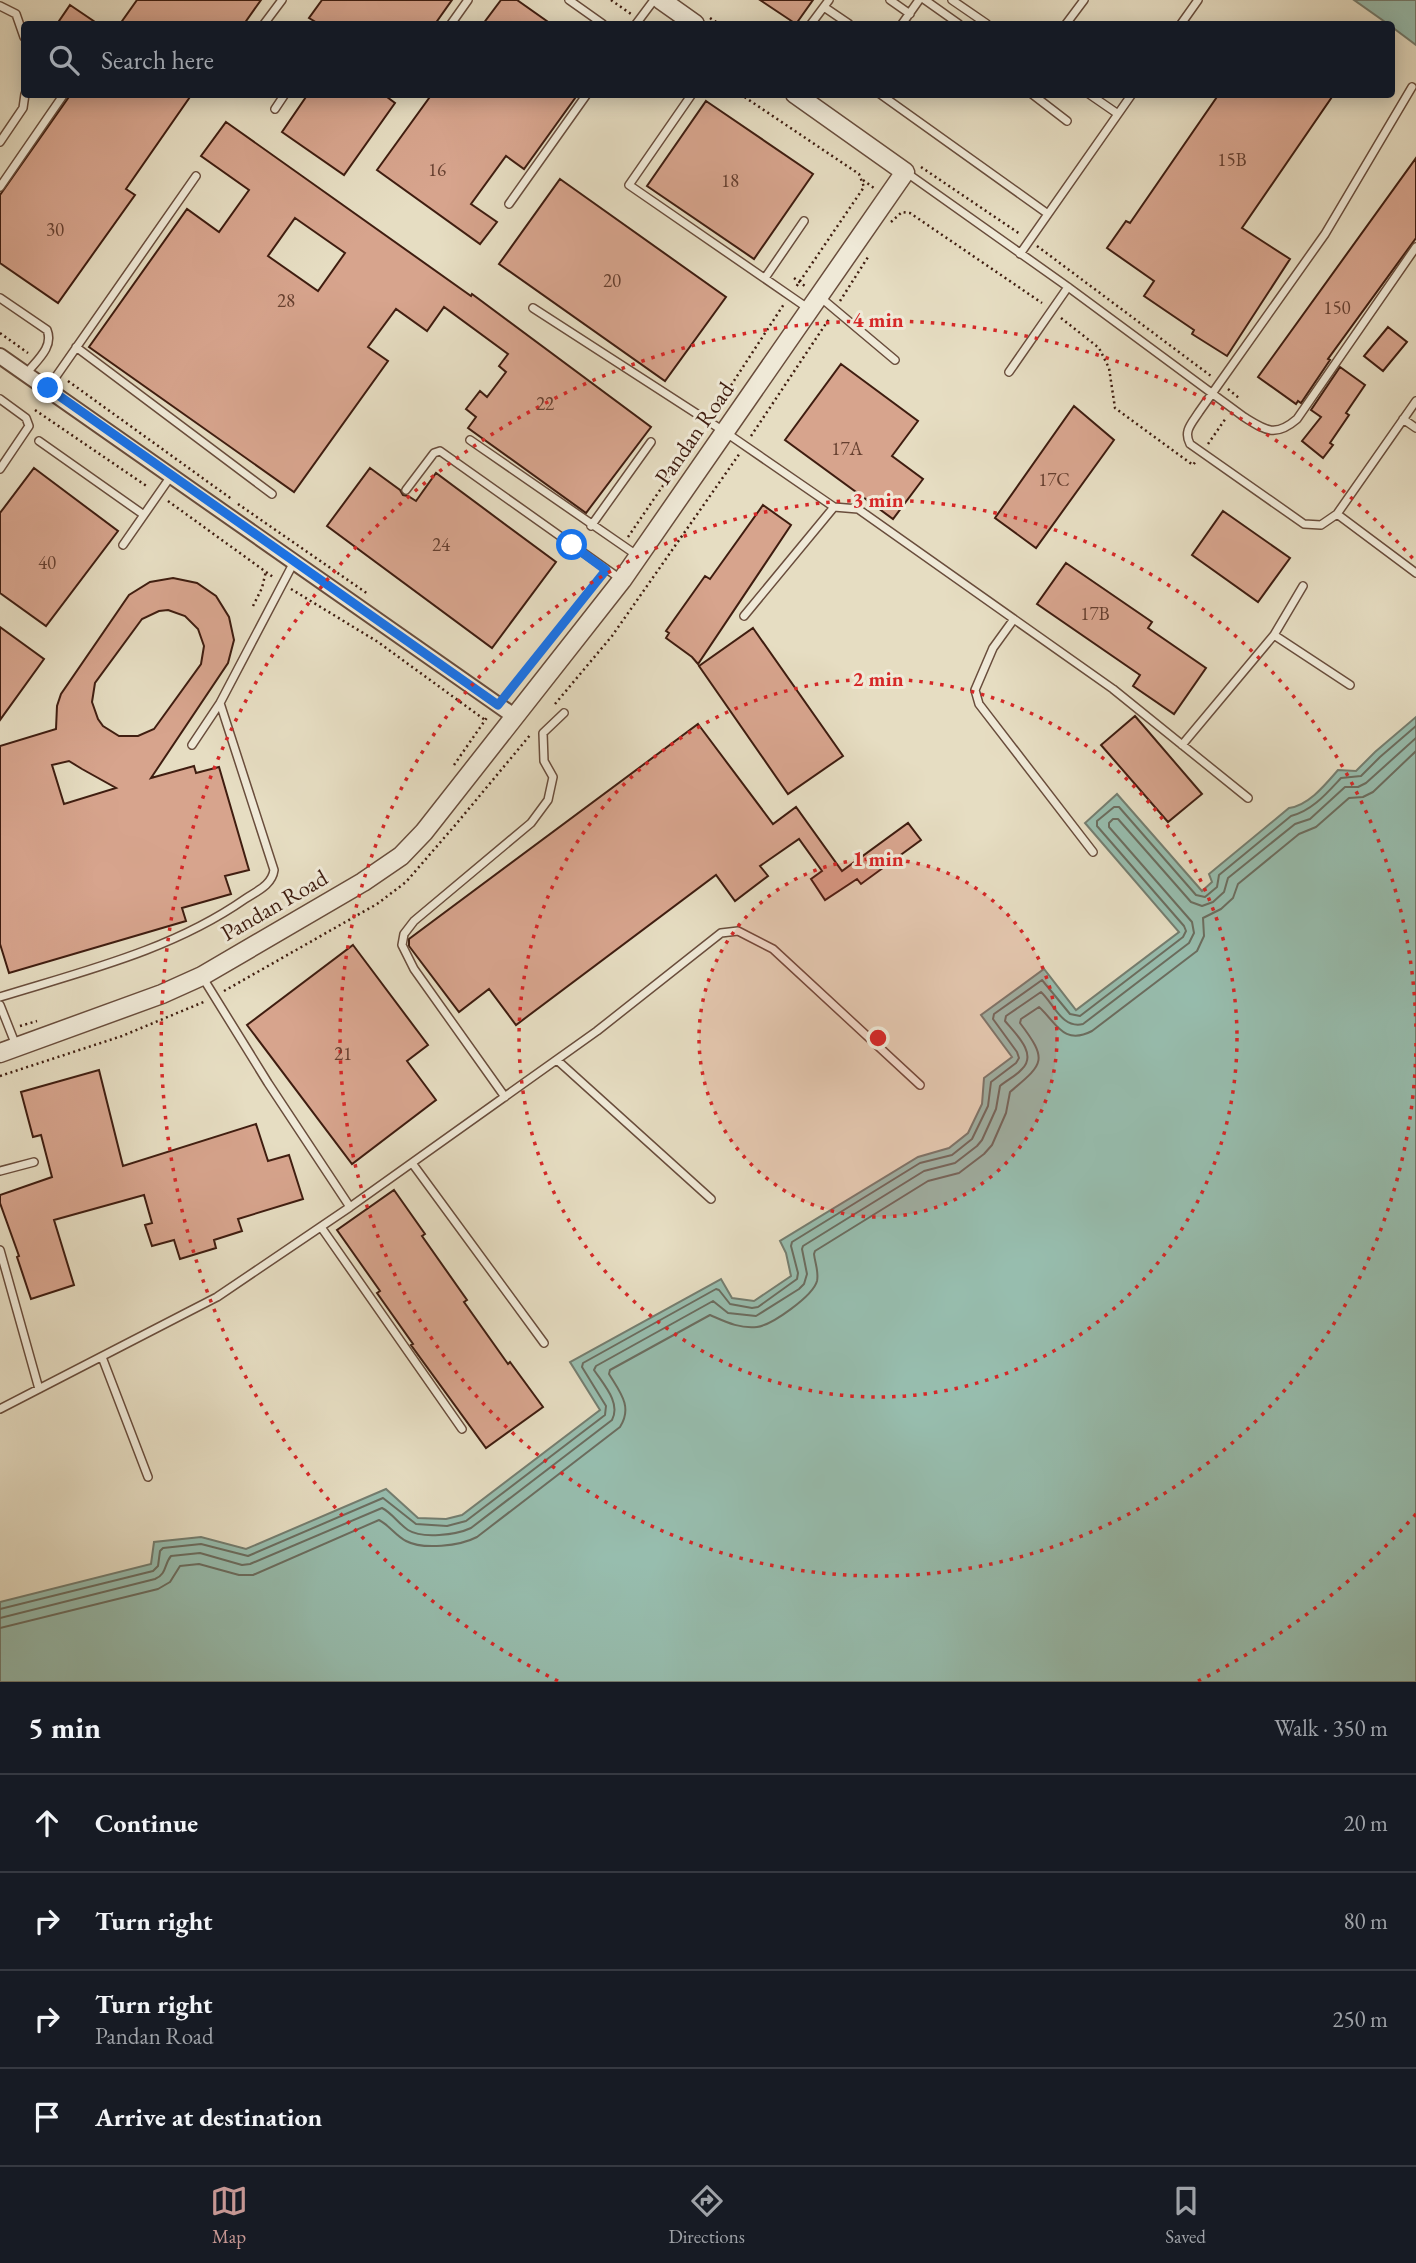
<!DOCTYPE html>
<html lang="en">
<head>
<meta charset="utf-8">
<style>
	body { margin:0; font-family:"EB Garamond",serif; background:#242831; color:#f1f3f6 }
	.stop { position:absolute; width:21px; height:21px; margin:-16px; border:5px solid #1a73e8; border-radius:50%; background:#fff }
	.stop.end { background:#1a73e8; border-color:#fff; box-shadow:0 2px 7px #0008 }
	.list { margin:0; padding:0; list-style:none }
	h2 { display:flex; justify-content:space-between; align-items:center; height:91px; margin:0; padding:0 28px; font-size:30px }
	h2 small { font-size:23px; font-weight:400; color:#9ea1a6 }
	.list li { display:grid; grid-template-columns:46px 1fr auto; gap:21px; align-items:center; box-sizing:border-box; height:98px; padding:0 28px; border-top:2px solid #363941 }
	.list b { display:block; font-size:26px; white-space:nowrap }
	.list p { margin:0; font-size:23px; white-space:nowrap; color:#9ea1a6 }
	.list em { font-size:23px; font-style:normal; color:#9ea1a6 }
	.icon { flex:none; width:38px; height:38px; fill:none; stroke:currentColor; stroke-width:2; stroke-linecap:round; stroke-linejoin:round }
	.map { position:relative; flex:none; width:1416px; height:1682px; overflow:hidden }
	.search { position:absolute; background:#171b24; box-shadow:0 4px 18px #0003; left:21px; right:21px; top:21px; height:77px; display:flex; align-items:center; gap:18px; box-sizing:border-box; padding:0 24px; border-radius:7px; color:#9ea1a6; font-size:26px }
	.sheet { height:483px; background:#171b24 }
	nav { display:flex; justify-content:space-around; align-items:center; box-sizing:border-box; height:98px; border-top:2px solid #363941; background:#171b24; font-size:19px; color:#9ea1a6 }
	nav a { display:grid; justify-items:center; gap:4px }
	nav .on { color:#c59692 }
	.map>svg:first-child { display:block }
</style>
</head>
<body>
<div class="map">
<svg width="1416" height="1682" viewBox="0 0 1416 1682">
	<rect width="100%" height="100%" fill="#e6ddc2"/>
	<filter id="stains"><feTurbulence type="fractalNoise" baseFrequency=".00286" numOctaves="4"/><feColorMatrix values="0 0 0 0 .2 0 0 0 0 .09 0 0 0 0 .02 0 0 0 .5 -.17"/></filter>
	<radialGradient id="worn" r=".72"><stop offset=".6" stop-color="#630" stop-opacity="0"/><stop offset="1" stop-color="#630" stop-opacity=".3"/></radialGradient>
	<path fill="#97bdae" stroke="#747d6f" stroke-width="2" d="M1354,0H1416V45L1392,27V24H1388Z
		M1416,717V1682H0V1602L151,1564L154,1542L201,1537L246,1549L386,1489L418,1518L446,1519L462,1515L600,1410L570,1362L721,1279L732,1298L754,1301L791,1276L786,1253L780,1241L918,1157L949,1148L968,1133L982,1104L984,1078L1012,1057L981,1015L1044,969L1076,1010L1179,932L1085,823L1117,794L1202,891L1212,882L1209,874L1289,808C1309,805 1325,785 1338,770L1356,771L1375,752Z"/>
	<g fill="none" stroke-linecap="round" stroke-linejoin="round">
		<path stroke="#6b6d5f" stroke-width="2" d="M0,1609L153,1571L158,1566L160,1551L163,1548L201,1544L248,1556L383,1498L416,1524L447,1526L466,1521L605,1415L606,1406L582,1367L583,1363L716,1289L719,1290L730,1304L752,1308L758,1307L797,1279L798,1273L791,1246L792,1242L920,1163L952,1155L972,1139L988,1106L991,1082L1016,1063L1019,1058L1017,1052L993,1019L994,1014L1042,980L1070,1014L1080,1016L1183,937L1186,931L1184,926L1097,826V821L1114,807H1119L1196,895L1205,897L1217,887L1219,875L1291,816C1312,811 1327,793 1341,778L1361,776L1380,757L1416,726
			M0,1618L155,1579C167,1574 164,1564 171,1556L200,1553L242,1565L250,1564L382,1508C392,1513 399,1524 408,1530C422,1539 456,1535 471,1528L612,1420C621,1403 604,1385 594,1370L596,1366L713,1301L728,1313L756,1316L799,1289L804,1284L807,1274L802,1249L803,1246L924,1171L955,1163L977,1146L982,1140L996,1109L1000,1086C1007,1080 1016,1076 1022,1069C1038,1054 1015,1033 1005,1021L1006,1016L1041,992C1054,1004 1062,1029 1083,1024L1189,943L1194,933L1192,922L1109,827V823L1113,819H1118L1191,902L1202,906L1213,902L1224,892L1228,878L1295,824L1310,819L1345,787H1358L1366,783L1416,738
			M0,1628L158,1589L170,1582L180,1566L199,1564L239,1575H253L379,1520C389,1525 396,1536 406,1541C423,1550 460,1546 477,1537L620,1427C633,1407 620,1392 609,1374L610,1370L710,1315C724,1321 739,1329 757,1327C772,1325 813,1296 817,1281C819,1272 815,1263 814,1254L815,1251L928,1181L959,1173L984,1154L992,1145L1006,1113L1010,1092C1043,1064 1049,1061 1020,1023L1021,1019L1039,1007C1056,1022 1063,1046 1092,1031L1197,951L1204,936L1203,918L1221,909L1233,898L1238,884L1299,834L1316,827L1349,798L1363,797L1373,792L1416,751"/>
	</g>
	<path fill="#d7a48d" stroke="#3f1d10" stroke-width="2" fill-rule="evenodd" d="M137,0H261L244,24H120Z
		M322,0H452L435,24H319L309,18Z
		M501,0H517L551,24H483Z
		M760,0H813L796,24Z
		M70,5L98,24H57Z
		M71,94H192L126,189L135,195L58,303L0,263V195Z
		M308,94H383L395,103L344,175L282,132Z
		M432,94H578L524,169L506,156L471,204L497,222L480,244L377,170Z
		M1219,94H1334L1242,228L1290,259L1227,356L1192,334L1194,330L1144,296L1154,281L1107,248L1126,221L1130,223Z
		M706,101L813,174L754,259L647,186Z
		M226,122L471,296L472,294L651,427L586,513L468,428L476,417L466,409L480,391L487,397L506,372L499,366L508,354L444,307L427,331L396,309L368,347L388,361L294,492L89,347L187,209L219,232L249,190L201,156ZM295,218L345,253L318,291L268,256Z
		M1416,158V238L1328,359L1330,360L1301,403L1298,401L1296,404L1258,377Z
		M560,179L726,297L665,381L499,264Z
		M1388,327L1407,342L1383,371L1364,356Z
		M841,364L918,421L892,456L923,479L893,519L785,440Z
		M1340,367L1365,385L1346,413L1349,415L1330,443L1333,445L1323,458L1302,441L1321,417L1311,410Z
		M1074,406L1114,440L1036,548L995,518Z
		M34,468L118,531L46,626L0,593V513Z
		M370,468L400,490L403,495L408,496L416,501L436,473L556,562L492,648L327,526Z
		M763,505L791,525L698,664L692,657L666,638L669,633L666,631L705,576L710,579Z
		M1223,511L1290,558L1258,602L1192,555Z
		M1066,563L1152,622L1148,628L1206,668L1174,714L1133,686L1140,675L1037,604Z
		M173,578L197,583L216,596L229,617L234,640L228,663L151,778L194,766L196,773L219,767L249,870L225,876L231,894L182,908L186,921L9,973L0,944V746L56,729L57,706L61,694L129,595L150,582ZM168,610L185,616L198,629L204,646L201,664L154,729L138,736H119L103,726L98,719L92,702L95,683L142,619L159,611ZM69,761L82,769L116,788L64,804L52,765Z
		M0,627L44,659L0,720Z
		M753,628L843,756L788,794L699,666Z
		M1135,716L1202,794L1168,822L1101,745Z
		M698,724L773,824L796,807L842,871L908,823L921,840L861,884L857,879L825,900L811,879L822,871L799,839L760,866L768,876L735,901L716,875L516,1025L489,989L459,1012L409,946V939Z
		M353,945L428,1045L407,1061L436,1100L352,1164L247,1025Z
		M99,1070L123,1166L256,1124L268,1161L289,1155L303,1199L238,1219L242,1231L214,1240L216,1248L180,1259L174,1240L152,1246L145,1225L152,1223L144,1195L54,1220L74,1285L31,1299L17,1257L19,1256L0,1203V1195L52,1177L41,1135L33,1137L21,1092Z
		M394,1190L425,1234L422,1236L467,1300L464,1302L508,1364L510,1362L543,1407L486,1448L411,1345L413,1344L377,1293L380,1291L337,1230Z"/>
	<g fill="none" stroke-linecap="round" stroke-linejoin="round">
		<defs>
			<path id="service" d="M569,0L603,24
				M890,0L910,14
				M925,0L959,24
				M952,0L987,24
				M0,6L16,14L24,37
				M824,7L849,24
				M264,24L282,0
				M451,24L468,0
				M636,24L654,0
				M811,24L829,0
				M902,24L919,0
				M1066,24L1084,0
				M1181,24L1198,0
				M1412,87L1325,234L1199,412C1192,423 1183,431 1190,444L1304,524L1321,525L1337,514L1416,401
				M692,94L629,185L809,309
				M880,94L1048,214
				M1032,94L1067,121
				M1089,94L1118,114
				M275,109L285,94
				M0,142L23,108L25,94
				M907,173L1068,287L1244,417C1265,430 1275,438 1297,419L1416,247
				M0,187L64,94
				M509,204L587,94
				M1020,254L1132,94
				M765,278L804,221
				M820,297L895,360
				M0,298L47,330C54,347 37,360 26,374
				M533,308L725,432L834,507L858,509L1113,689L1248,798
				M76,347L272,494
				M1009,372L1068,287
				M48,388L196,176
				M0,399L26,418L29,426L0,469
				M1403,419L1416,428
				M470,440L638,556
				M39,441L144,515
				M406,490L434,453L440,451L622,580
				M1337,514L1416,573
				M591,526L651,442
				M123,545L171,476
				M744,616L834,507
				M1014,619L993,648L975,690L979,704L1093,852
				M1274,635L1350,685
				M192,745L220,703L294,562
				M1182,745L1274,635L1303,586
				M203,978L268,1083L350,1207
				M0,997C84,971 172,950 245,899C257,891 272,885 274,870L220,703
				M0,1005L17,1048
				M557,1060L711,1199
				M505,1097L414,969L402,945L404,934L414,921L531,823L548,800L553,777L544,761L543,733L564,713
				M412,1163L544,1343
				M0,1171L34,1162
				M321,1227L462,1429
				M0,1250L39,1389
				M102,1357L148,1477
				M0,1409L217,1297L350,1207L597,1031L721,933L738,931L773,949L920,1085"/>
			<path id="minor" d="M0,356L514,716"/>
			<path id="tertiary" d="M661,0L695,24
				M0,1053L162,994L202,976L363,882L401,856L424,832L622,580L905,172L795,94"/>
		</defs>
		<use href="#service" stroke="#694d3c" stroke-width="10"/>
		<use href="#minor" stroke="#694d3c" stroke-width="18"/>
		<use href="#tertiary" stroke="#694d3c" stroke-width="21"/>
		<path stroke="#3f1d10" stroke-width="2.5" stroke-dasharray="2 3.5" stroke-linecap="butt" d="M611,0L631,14
			M710,18L719,24
			M740,94L859,174L864,187L796,287
			M921,167L1020,234
			M863,180L874,188
			M891,222L902,212L910,213L1042,303
			M1037,246L1211,376
			M794,278L805,286
			M840,301L868,257
			M1061,318L1099,348L1109,368L1115,408L1193,465L1196,461
			M0,333L28,353
			M68,381L233,500
			M1228,389L1239,398L1238,400
			M35,410L148,487
			M713,413L784,304
			M751,436L829,319
			M1208,444L1226,418
			M168,501L273,577
			M238,504L368,594
			M628,537L701,430
			M291,589L378,642L485,720
			M253,606L262,588L266,571
			M506,695L586,597
			M555,704L612,636L740,453
			M454,765L488,716
			M224,991L377,904L406,882L457,823L531,734
			M20,1026L37,1021
			M0,1076L122,1036L206,1001"/>
		<use href="#service" stroke="#efe9d7" stroke-width="7"/>
		<use href="#minor" stroke="#efe9d7" stroke-width="14"/>
		<use href="#tertiary" stroke="#efe9d7" stroke-width="18"/>
	</g>
	<g fill="none" stroke-linecap="round" stroke-linejoin="round">
		<path stroke="#1a73e8" stroke-width="9" d="M48,388L498,705L606,570L572,545"/>
	</g>
	<circle cx="878" cy="1038" r="179" fill="#d62828" fill-opacity=".12"/>
	<g fill="none" stroke="#d62828" stroke-width="3.5" stroke-dasharray="3.5 7">
		<circle cx="878" cy="1038" r="179"/>
		<circle cx="878" cy="1038" r="359"/>
		<path d="M1416 1043A538 538 0 1 1 1416 1033"/>
		<path d="M1416 1514A718 718 0 0 1 1198 1681M558 1681A718 718 0 1 1 1416 562"/>
	</g>
	<g text-anchor="middle" dominant-baseline="central" stroke-width="6" stroke-linejoin="round" paint-order="stroke">
		<g font-size="19" fill="#653f2f">
			<text x="1232" y="159">15B</text>
			<text x="437" y="169">16</text>
			<text x="730" y="180">18</text>
			<text x="55" y="229">30</text>
			<text x="612" y="280">20</text>
			<text x="286" y="300">28</text>
			<text x="1337" y="307">150</text>
			<text x="545" y="403">22</text>
			<text x="847" y="448">17A</text>
			<text x="1054" y="479">17C</text>
			<text x="441" y="544">24</text>
			<text x="47" y="562">40</text>
			<text x="1095" y="613">17B</text>
			<text x="343" y="1053">21</text>
		</g>
		<g font-size="23" fill="#3f1d10" stroke="#efe9d7">
			<text transform="translate(694 433) rotate(-55)">Pandan Road</text>
			<text transform="translate(274 905) rotate(-30)">Pandan Road</text>
		</g>
	</g>
	<circle cx="878" cy="1038" r="10" fill="#d62828" stroke="#efe9d7" stroke-width="3.5"/>
	<g font-size="21" text-anchor="middle" font-weight="bold" fill="#d62828" stroke="#efe9d7" stroke-width="6" stroke-linejoin="round" paint-order="stroke">
		<text x="878" y="327">4 min</text>
		<text x="878" y="507">3 min</text>
		<text x="878" y="686">2 min</text>
		<text x="878" y="866">1 min</text>
	</g>
	<rect width="100%" height="100%" filter="url(#stains)"/>
	<rect width="100%" height="100%" fill="url(#worn)"/>
</svg>
<div class="stop" style="left:572px;top:545px"></div>
<div class="stop end" style="left:48px;top:388px"></div>
<div class="search"><svg class="icon" aria-label="search" viewBox="0 0 24 24"><circle cx="10" cy="10" r="6"/><path d="M15 15l6 6"/></svg>Search here</div>
</div>
<section class="sheet">
<h2>5 min<small>Walk · 350 m</small></h2>
<ul class="list">
<li><svg class="icon" aria-label="ahead" viewBox="0 0 24 24"><path d="M12 20V5M6 11l6-6 6 6"/></svg><div><b>Continue</b></div><em>20 m</em></li>
<li><svg class="icon" aria-label="right" viewBox="0 0 24 24"><path d="M7 20v-9h11M14 6l5 5-5 5"/></svg><div><b>Turn right</b></div><em>80 m</em></li>
<li><svg class="icon" aria-label="right" viewBox="0 0 24 24"><path d="M7 20v-9h11M14 6l5 5-5 5"/></svg><div><b>Turn right</b><p>Pandan Road</p></div><em>250 m</em></li>
<li><svg class="icon" aria-label="arrive" viewBox="0 0 24 24"><path d="M6 21V4h12l-3 4 3 4H6"/></svg><div><b>Arrive at destination</b></div></li>
</ul>
</section>
<nav>
<a class="on"><svg class="icon" aria-label="map" viewBox="0 0 24 24"><path d="M3 6l6-2 6 2 6-2v14l-6 2-6-2-6 2zM9 4v14M15 6v14"/></svg>Map</a>
<a><svg class="icon" aria-label="directions" viewBox="0 0 24 24"><path d="M12 3l9 9-9 9-9-9zM9 14v-3h6M13 9l2 2-2 2"/></svg>Directions</a>
<a><svg class="icon" aria-label="saved" viewBox="0 0 24 24"><path d="M7 4h10v16l-5-4-5 4z"/></svg>Saved</a>
</nav>
</body>
</html>
